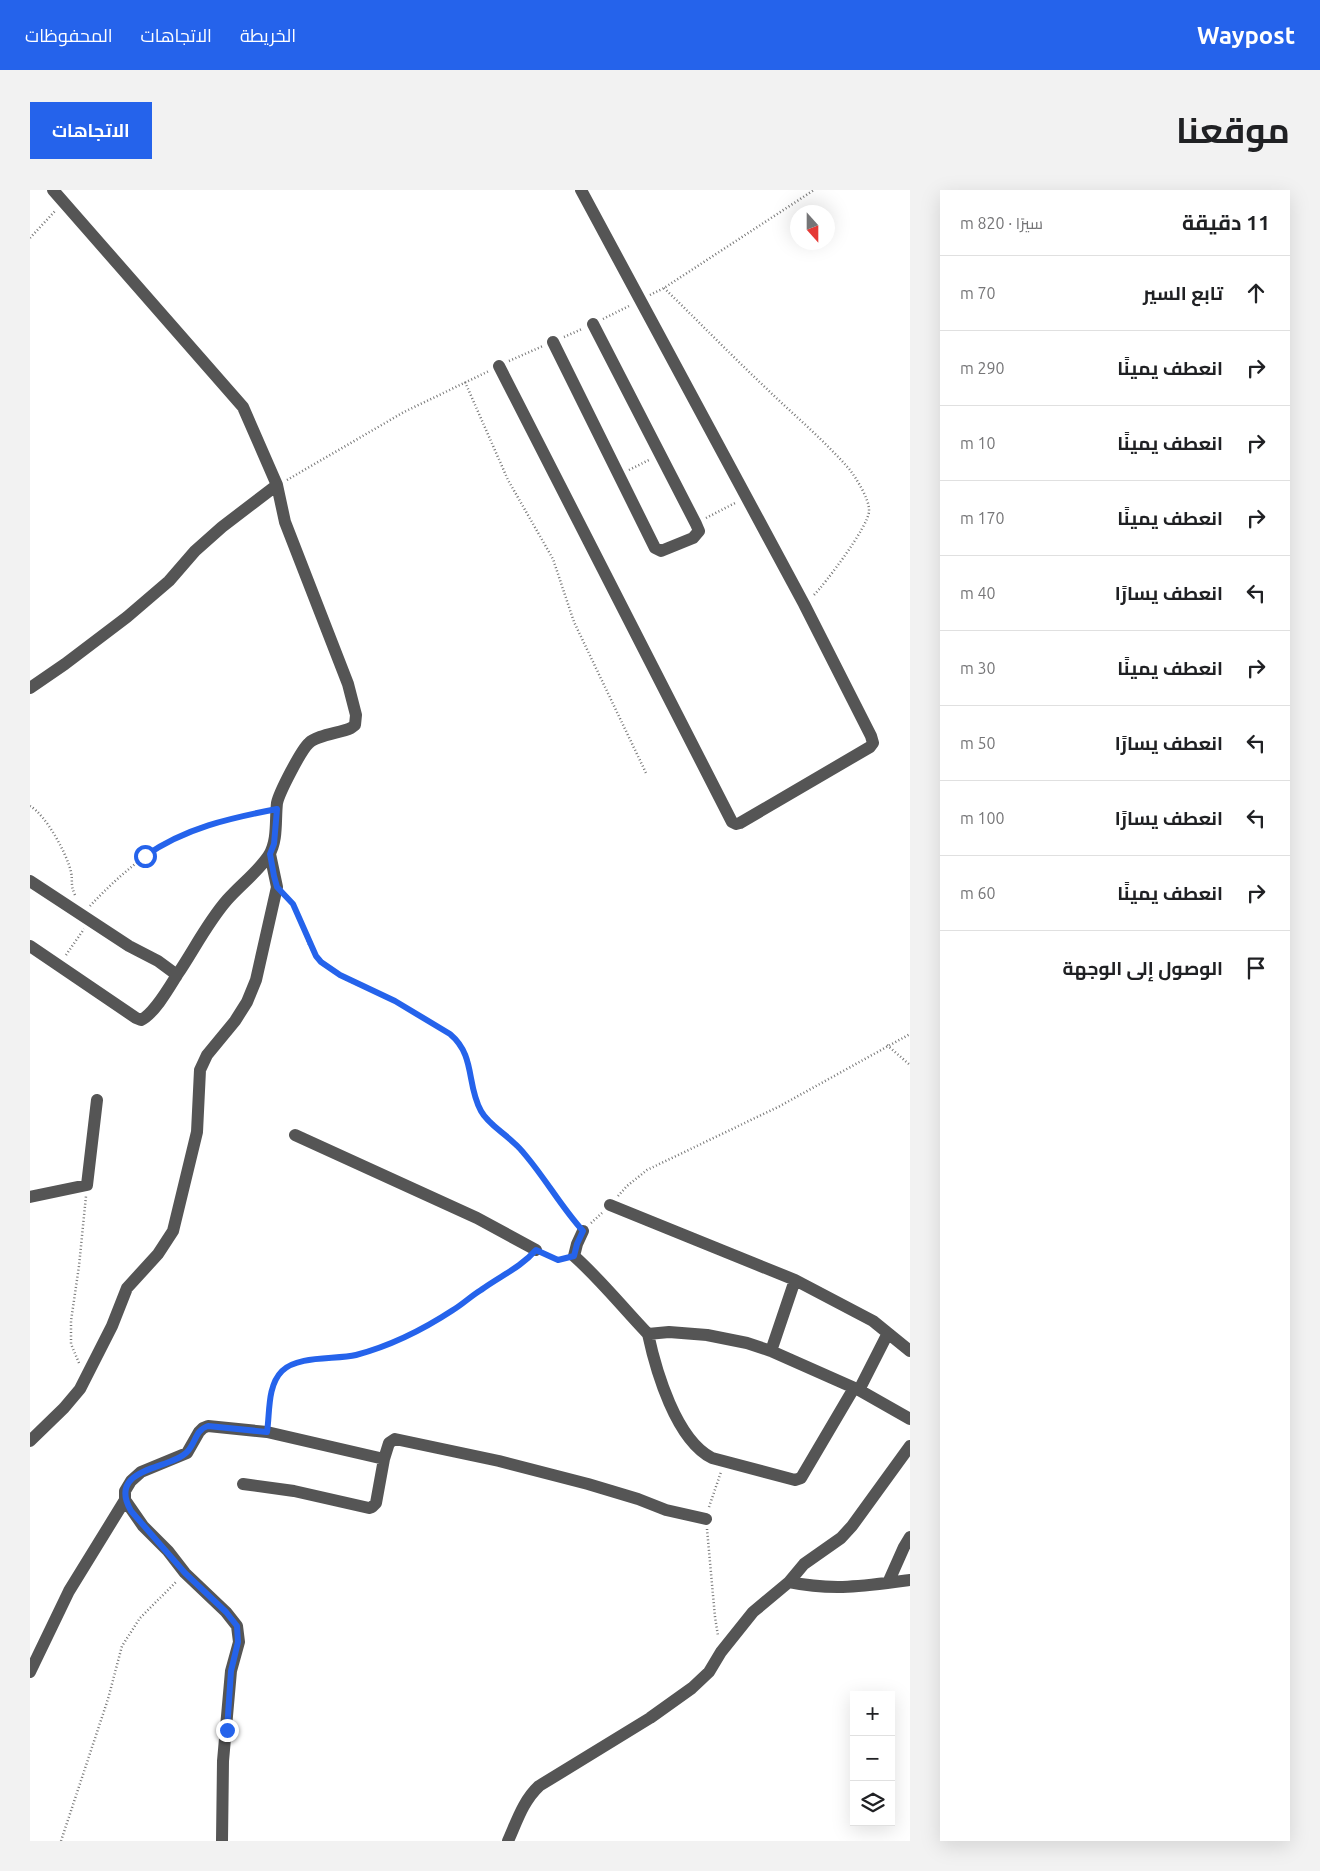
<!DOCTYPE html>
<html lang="ar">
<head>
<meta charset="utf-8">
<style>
	body { margin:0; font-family:Ubuntu,Cairo,sans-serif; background:#f2f2f2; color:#202124; direction:rtl }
	.controls { position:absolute; right:15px; bottom:15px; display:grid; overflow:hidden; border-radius:0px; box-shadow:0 5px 20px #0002 }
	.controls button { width:45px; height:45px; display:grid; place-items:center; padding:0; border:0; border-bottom:1px solid #e0e0e0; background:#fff; color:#202124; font:25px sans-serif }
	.compass { position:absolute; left:760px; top:15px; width:45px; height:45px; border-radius:50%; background:#fff; box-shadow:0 5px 20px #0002; rotate:159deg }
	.stop { position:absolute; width:15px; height:15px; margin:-11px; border:4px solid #2563eb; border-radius:50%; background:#fff }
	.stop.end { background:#2563eb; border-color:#fff; box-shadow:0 1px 5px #0008 }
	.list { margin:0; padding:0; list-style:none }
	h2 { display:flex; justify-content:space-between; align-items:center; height:65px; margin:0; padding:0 20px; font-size:21px }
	h2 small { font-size:16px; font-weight:400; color:#757577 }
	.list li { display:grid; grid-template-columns:32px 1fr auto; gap:15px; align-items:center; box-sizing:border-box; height:75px; padding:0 20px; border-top:1px solid #e0e0e0 }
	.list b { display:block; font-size:19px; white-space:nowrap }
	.list em { font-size:16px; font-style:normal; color:#757577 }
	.icon { flex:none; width:28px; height:28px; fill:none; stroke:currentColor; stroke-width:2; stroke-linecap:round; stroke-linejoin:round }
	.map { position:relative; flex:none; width:880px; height:1651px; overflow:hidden; direction:ltr; border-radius:0px }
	header { display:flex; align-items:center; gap:30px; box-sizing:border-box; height:70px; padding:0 25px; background:#2563eb; color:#fff }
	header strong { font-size:24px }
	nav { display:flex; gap:28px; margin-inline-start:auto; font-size:18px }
	.intro { display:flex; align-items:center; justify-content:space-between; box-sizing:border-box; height:120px; padding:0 30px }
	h1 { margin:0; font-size:35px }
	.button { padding:12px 22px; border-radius:0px; background:#2563eb; color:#fff; font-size:18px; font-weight:700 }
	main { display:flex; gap:30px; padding:0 30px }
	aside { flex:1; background:#fff; border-radius:0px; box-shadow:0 5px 20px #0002 }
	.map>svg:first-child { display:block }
</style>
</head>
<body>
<header>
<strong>Waypost</strong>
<nav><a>الخريطة</a><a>الاتجاهات</a><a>المحفوظات</a></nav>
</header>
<div class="intro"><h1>موقعنا</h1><a class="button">الاتجاهات</a></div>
<main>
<aside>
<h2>11 دقيقة<small>سيرًا · 820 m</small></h2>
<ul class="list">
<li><svg class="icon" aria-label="ahead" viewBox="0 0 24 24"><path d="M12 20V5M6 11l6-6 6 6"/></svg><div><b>تابع السير</b></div><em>70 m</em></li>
<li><svg class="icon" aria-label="right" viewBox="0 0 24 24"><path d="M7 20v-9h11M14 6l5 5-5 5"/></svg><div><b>انعطف يمينًا</b></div><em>290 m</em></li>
<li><svg class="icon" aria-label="right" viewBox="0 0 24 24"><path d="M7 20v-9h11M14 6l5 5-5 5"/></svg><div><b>انعطف يمينًا</b></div><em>10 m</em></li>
<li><svg class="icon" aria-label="right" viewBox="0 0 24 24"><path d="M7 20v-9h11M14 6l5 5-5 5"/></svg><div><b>انعطف يمينًا</b></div><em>170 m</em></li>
<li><svg class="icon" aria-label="left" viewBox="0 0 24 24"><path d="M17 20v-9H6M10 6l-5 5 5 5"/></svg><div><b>انعطف يسارًا</b></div><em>40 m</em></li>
<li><svg class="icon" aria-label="right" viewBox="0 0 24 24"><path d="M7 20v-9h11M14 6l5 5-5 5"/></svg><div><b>انعطف يمينًا</b></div><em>30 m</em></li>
<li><svg class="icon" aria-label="left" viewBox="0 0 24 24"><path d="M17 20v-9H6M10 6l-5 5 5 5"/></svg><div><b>انعطف يسارًا</b></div><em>50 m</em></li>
<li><svg class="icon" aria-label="left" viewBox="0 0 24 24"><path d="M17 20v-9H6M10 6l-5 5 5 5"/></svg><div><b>انعطف يسارًا</b></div><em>100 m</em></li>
<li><svg class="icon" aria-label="right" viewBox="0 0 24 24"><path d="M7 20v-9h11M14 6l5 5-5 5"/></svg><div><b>انعطف يمينًا</b></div><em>60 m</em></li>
<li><svg class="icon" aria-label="arrive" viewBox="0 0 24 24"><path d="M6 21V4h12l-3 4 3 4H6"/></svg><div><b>الوصول إلى الوجهة</b></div></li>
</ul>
</aside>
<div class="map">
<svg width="880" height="1651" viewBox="0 0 880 1651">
	<rect width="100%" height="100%" fill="#fff"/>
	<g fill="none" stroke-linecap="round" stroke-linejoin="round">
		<path stroke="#777" stroke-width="2.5" stroke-dasharray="1 2.5" stroke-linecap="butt" d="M0,48L26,20
			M634,98C669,132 703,167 738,200C765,226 795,251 820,280C826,288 840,310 839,321C839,336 795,394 783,406
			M620,105L634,98L784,0
			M573,129L599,116
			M534,147L552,139
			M479,171L513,156
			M435,192L478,290L523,369L544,432L616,583
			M599,280L619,270
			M257,290L374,222L459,181
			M676,328L707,312
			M0,616C16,625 37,664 41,682C43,692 40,694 45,705
			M257,706C273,725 273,751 287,768C304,789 341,799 364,811C383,821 401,833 420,844L427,850L436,864L443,897L451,921L499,970L545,1032
			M60,716C90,684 124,655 165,639C187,630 212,626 236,621
			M36,765L54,739
			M857,855L880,875
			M588,1006L597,996L617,980L750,916L880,844
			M561,1033L572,1023
			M517,1065L528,1070H533
			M49,1173L41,1154V1131L49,1076L56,1006
			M239,1231C240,1214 240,1189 255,1178C275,1165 307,1171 330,1164C362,1153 393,1139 422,1121C433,1114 442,1105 453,1098C468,1088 484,1081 498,1069
			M679,1317L691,1282
			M677,1339L685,1427L688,1446
			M31,1651L78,1509L92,1456L110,1428L147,1391"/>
		<path stroke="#555" stroke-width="12" d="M523,152L625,358L631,361L663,348L669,341L666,334L563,134
			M469,176L702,632L706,634L710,633L840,557L843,553L841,546L774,414L551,0
			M0,498L35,474L97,427L139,391L165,361L192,337L247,295
			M0,691L99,756L128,771L147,785C164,760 177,733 197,710C211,694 228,682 239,665C248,650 245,630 247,613C249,603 271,560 279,553C287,545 310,543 321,538L325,535L326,525L318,494L255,332L247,295L213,217L23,0
			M0,756L106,828L111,830C124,824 139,798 147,785
			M265,945L447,1028L506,1060
			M0,1007L57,995L67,910
			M580,1015L765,1090L843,1131L880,1161
			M553,1041L547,1054L544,1066C571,1090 593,1118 618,1144L639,1142L677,1145L717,1153L741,1161L829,1200L880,1229
			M618,1144C626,1181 646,1250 682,1268L765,1290L771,1288L824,1198
			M741,1161L765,1090
			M829,1200L858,1143
			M0,1251L34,1218L50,1199L82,1136L97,1098L128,1064L143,1041L167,942L170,880L177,865L205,831L217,812L226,790L247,697L240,664
			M213,1294L264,1301L339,1318L342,1317L346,1313L354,1269
			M759,1392C803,1401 836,1396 880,1390
			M858,1393L874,1357L880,1347
			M0,1482L39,1401L95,1310
			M192,1651L193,1571L201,1481L209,1452L207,1436L196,1422L155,1383L138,1361L113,1336L95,1310V1301L101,1291L111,1282L157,1263L169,1242L173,1238L178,1236L237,1242L354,1269L359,1253L365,1249L469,1271L558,1294L608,1309L636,1320L676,1329
			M478,1651C487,1631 493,1611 509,1596L620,1528L662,1498L679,1482L691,1462L723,1422L759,1392L774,1374L811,1348L822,1336L880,1256"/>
	</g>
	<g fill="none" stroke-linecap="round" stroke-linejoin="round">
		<path stroke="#2563eb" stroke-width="6" d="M115,666C155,638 200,628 247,619L244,654L240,664L244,686L247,697L263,714L286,766L291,772L310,785L365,811L420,844C446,866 436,894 451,921C458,934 473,942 484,953C489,957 493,962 497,967C517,991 532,1018 553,1041L547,1054L544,1066L528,1070L506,1060C490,1078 470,1086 451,1100C441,1106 433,1114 423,1120C394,1139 360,1156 326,1165C306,1170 268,1165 252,1181C237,1196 240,1223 237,1242L178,1236C165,1240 166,1253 157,1262C140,1280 76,1277 101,1321L155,1383L196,1422L207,1436L208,1452L201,1481L197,1540"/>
	</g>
</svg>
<div class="controls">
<button>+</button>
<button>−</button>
<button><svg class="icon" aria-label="layers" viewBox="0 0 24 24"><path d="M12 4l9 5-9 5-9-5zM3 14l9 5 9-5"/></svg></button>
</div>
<svg class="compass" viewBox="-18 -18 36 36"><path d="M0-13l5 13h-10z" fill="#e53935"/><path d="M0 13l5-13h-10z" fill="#757577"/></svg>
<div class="stop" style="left:115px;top:666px"></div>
<div class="stop end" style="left:197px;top:1540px"></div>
</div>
</main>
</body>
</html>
